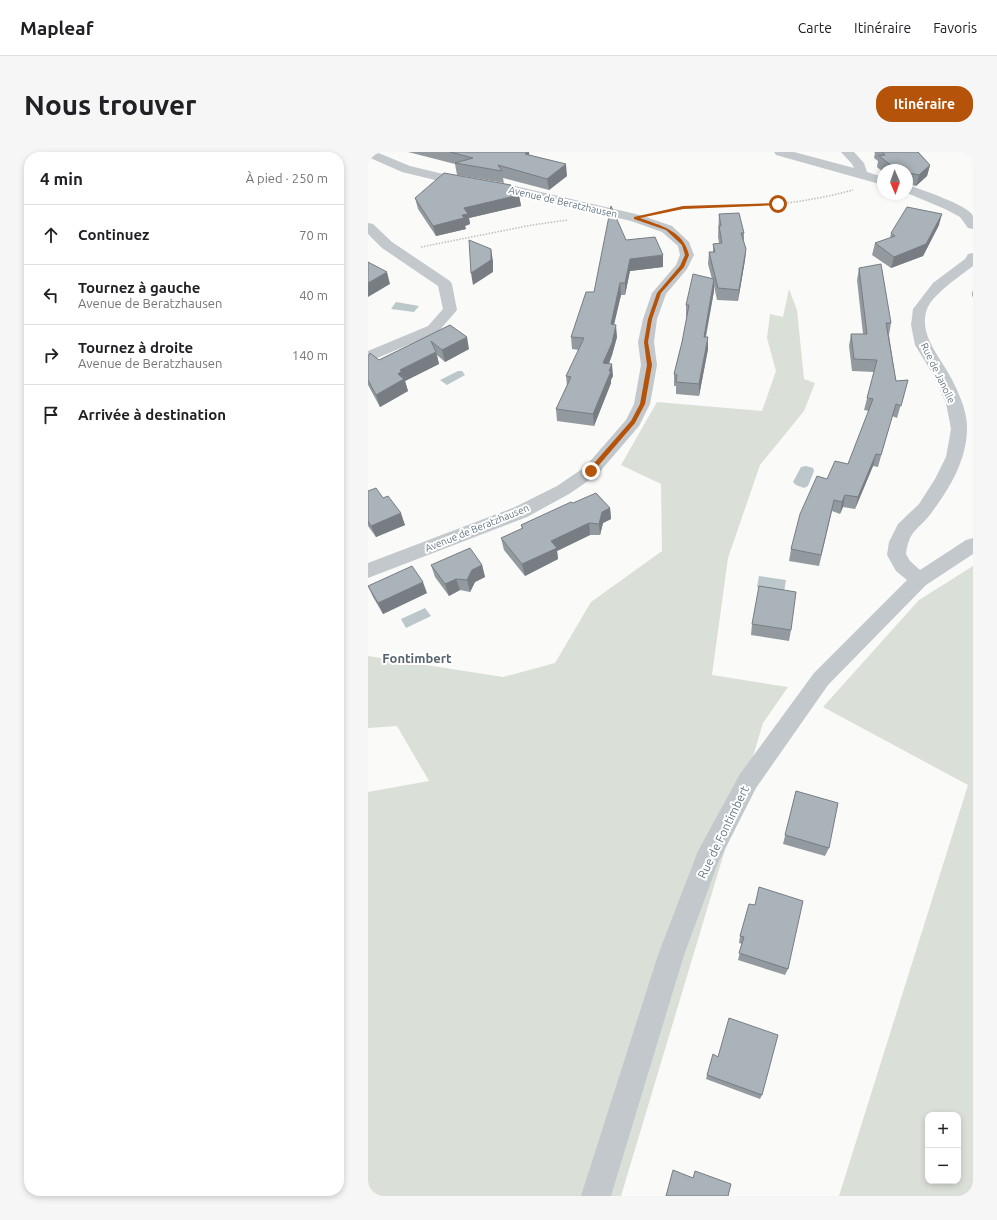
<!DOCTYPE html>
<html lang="fr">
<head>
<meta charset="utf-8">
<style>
	body { margin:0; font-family:Ubuntu,sans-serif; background:#f6f6f6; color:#202124 }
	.controls { position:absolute; right:12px; bottom:12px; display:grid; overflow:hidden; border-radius:8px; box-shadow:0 2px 6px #0003 }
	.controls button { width:36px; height:36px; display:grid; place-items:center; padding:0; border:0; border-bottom:1px solid #e0e0e0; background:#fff; color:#202124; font:20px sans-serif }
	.compass { position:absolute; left:509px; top:12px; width:36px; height:36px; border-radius:50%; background:#fff; box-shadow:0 2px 6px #0003; rotate:178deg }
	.stop { position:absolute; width:12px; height:12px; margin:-9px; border:3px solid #b45309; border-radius:50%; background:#fff }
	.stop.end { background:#b45309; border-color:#fff; box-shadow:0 1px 4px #0008 }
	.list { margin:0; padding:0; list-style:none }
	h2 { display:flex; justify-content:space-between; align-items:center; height:52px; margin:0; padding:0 16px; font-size:17px }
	h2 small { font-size:13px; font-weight:400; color:#757577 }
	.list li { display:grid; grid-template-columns:26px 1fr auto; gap:12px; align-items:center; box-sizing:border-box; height:60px; padding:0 16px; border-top:1px solid #e0e0e0 }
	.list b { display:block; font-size:15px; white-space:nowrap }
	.list p { margin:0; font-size:13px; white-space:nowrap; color:#757577 }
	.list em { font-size:13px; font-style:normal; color:#757577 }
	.icon { flex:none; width:22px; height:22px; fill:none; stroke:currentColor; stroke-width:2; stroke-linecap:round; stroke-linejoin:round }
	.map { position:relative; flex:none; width:605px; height:1044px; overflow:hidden; border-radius:16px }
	header { display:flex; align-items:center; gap:24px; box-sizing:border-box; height:56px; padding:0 20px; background:#fff; border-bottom:1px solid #e0e0e0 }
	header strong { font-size:19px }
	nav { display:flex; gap:22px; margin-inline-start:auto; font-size:14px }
	.intro { display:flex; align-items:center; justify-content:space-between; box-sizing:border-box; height:96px; padding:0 24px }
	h1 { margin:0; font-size:28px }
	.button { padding:10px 18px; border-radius:16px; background:#b45309; color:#fff; font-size:14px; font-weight:700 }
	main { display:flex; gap:24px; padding:0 24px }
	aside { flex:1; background:#fff; border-radius:16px; box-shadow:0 2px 6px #0003 }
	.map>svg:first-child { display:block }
</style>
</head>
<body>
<header>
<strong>Mapleaf</strong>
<nav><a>Carte</a><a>Itinéraire</a><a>Favoris</a></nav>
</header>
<div class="intro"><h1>Nous trouver</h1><a class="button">Itinéraire</a></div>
<main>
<aside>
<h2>4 min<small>À pied · 250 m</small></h2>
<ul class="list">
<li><svg class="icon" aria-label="ahead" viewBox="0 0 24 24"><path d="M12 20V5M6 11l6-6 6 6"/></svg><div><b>Continuez</b></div><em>70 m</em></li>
<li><svg class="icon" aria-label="left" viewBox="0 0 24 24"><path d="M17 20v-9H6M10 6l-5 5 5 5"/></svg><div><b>Tournez à gauche</b><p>Avenue de Beratzhausen</p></div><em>40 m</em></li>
<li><svg class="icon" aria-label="right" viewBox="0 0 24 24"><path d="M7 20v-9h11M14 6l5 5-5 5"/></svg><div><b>Tournez à droite</b><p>Avenue de Beratzhausen</p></div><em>140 m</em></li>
<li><svg class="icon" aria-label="arrive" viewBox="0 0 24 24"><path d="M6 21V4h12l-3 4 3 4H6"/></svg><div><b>Arrivée à destination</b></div></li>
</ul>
</aside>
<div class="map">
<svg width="605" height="1044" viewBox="0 0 605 1044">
	<rect width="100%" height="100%" fill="#fafaf8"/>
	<path fill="#dadfd7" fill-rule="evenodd" d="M421,137L429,158L436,227L447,231L436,259L392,313L360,406L344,523L420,535L395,571L253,1044H0V640L61,629L29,574L0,576V504L135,525L187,511L223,450L294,399L293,332L253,313L289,250L394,259L408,219L399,186L402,162L415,165Z
		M605,414V1044H471L600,633L455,555L551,448ZM560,963H590V1029H560Z"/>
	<path fill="#bbc7cb" d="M28,150L51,154L46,160L23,157Z
		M90,219H94L97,223L79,233L72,228Z
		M438,314L445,316L446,319L440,334L436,336L428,333L425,330L433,315Z
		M391,424L418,428L416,440L389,435Z
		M57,456L63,464L38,476L33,467Z"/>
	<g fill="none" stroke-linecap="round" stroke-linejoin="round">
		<path stroke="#bbbfc2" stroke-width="1.5" stroke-dasharray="1.5 1.5" stroke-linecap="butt" d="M300,59C335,52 371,54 407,52C433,50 459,45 485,38
			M53,95L164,73L200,68"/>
		<path fill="#c3c8cc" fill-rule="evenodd" d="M0,0H8L42,14L71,21L147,34L272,63L304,74L321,90L326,103L319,117L298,142L289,167L286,190L289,213L282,252L271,274L229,323L201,342L159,365L0,426V411L147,355L189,334L217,315L258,268L266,252L273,213L270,190L275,167L284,141L308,113L312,103L310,94L294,80L263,69L147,42L71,29L34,20L0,5Z
			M406,0H426L486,16L484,12L473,0H486L496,11L499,20L515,25V33L408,3Z
			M539,33C550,36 602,54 605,64C605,68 605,73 605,77L600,76L592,65L577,57L539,41Z
			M0,71L5,72L24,90L82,129L84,132L89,158L70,180L0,210V199L60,174L75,157L70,134L14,96L0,82Z
			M605,101V114C592,124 565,142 559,157C550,182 572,205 582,224C590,239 600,260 599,278C598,309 582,336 564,360C551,378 541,377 538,402L542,409L552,418L598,388L605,386V402L558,433L460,533L388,636L350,711L316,803L243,1044H213L290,803L330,699L372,622L446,521L539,428L528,419L519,403L521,390L530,372L551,352L567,327L578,305L583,277L578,251L566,224L547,193L543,173L545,157L565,131L597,107L600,102Z"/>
	</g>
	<path fill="#929a9f" d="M40,0H161V3L199,24L181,38L135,26L136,31L89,23L87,12Z
		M506,0H550L562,13L559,24L548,34L539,32V18H515V20L509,15L510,9L506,6L507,1Z
		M151,43L153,54L101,66L102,72L97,74L98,77L68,84L50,57L47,46Z
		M351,62L376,81V90L378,97L377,108L370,149L349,148L346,134V139L338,185L340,197L331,244L308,242V234H306V222L314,190L319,165H318V153L344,127L340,112L341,100H345V92L351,91L350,85Z
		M571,73L555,104L523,116L504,103L507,91L522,86L523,81Z
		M258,88L295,115L262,119L257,143H253L246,173L249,185L244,203L241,212L245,224L243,228V231L226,274L189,269L188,257L199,234L198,224L211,198L204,197L203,185L226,140Z
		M491,116L523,171L521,183L528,229L540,228L529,266L524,264L510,315L505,314L487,357L475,355L472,362L464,359L451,414L421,409L423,397L459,327L480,312L501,259L496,258L506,220L484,219L481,194L483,182H495L489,128Z
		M605,138V146L604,142Z
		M82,173L101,197L77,210L69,203L71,212L37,229L40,239L12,255L0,233V205L11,208Z
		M0,339L15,346L37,373L8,385L0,374Z
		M205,351L242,356L243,367L235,371L232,383H222L189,399L190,407L157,424L136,398L133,386L154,377L153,373Z
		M63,413H114L117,425L107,430L102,440L92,438L81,444L67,425Z
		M0,434L59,441L15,462L5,445Z
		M384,472L423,478L421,489L383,483Z
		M428,639L461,696L457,704L415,692Z
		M387,753L420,817L417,823L370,808L374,792L371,791L372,784Z
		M350,905L394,943L392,947L338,927L339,923Z"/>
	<path fill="#777d82" d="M160,0H161L162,11L157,2Z
		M198,12L199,24L181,38L179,27Z
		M562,13L559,24L548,34L551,23Z
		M151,43L153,54L101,66L102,72L97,74L98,77L68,84L65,74L94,63L96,56Z
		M574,62L571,73L555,104L523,116L526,105Z
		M123,97L125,109V120L105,133L103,121Z
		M378,97L377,108L370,149L371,138Z
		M295,103V115L262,119L257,143V131L262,107Z
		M19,120L22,132L0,145V131Z
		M346,127V139L335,197L336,185Z
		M252,131L253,143L243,184V172Z
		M248,173L249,185L244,203L236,223L235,211Z
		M99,185L101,197L77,210L74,198Z
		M340,185V197L331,244V232Z
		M68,200L71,212L37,229L40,239L12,255L8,243L30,222L32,218Z
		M244,212L245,224L243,228V231L226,274L225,262L241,219Z
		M508,302L505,314L487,357L490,345Z
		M477,343L475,355L472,362L474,350Z
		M242,356L243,367L235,371L232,383L231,372L234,360Z
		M33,361L37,373L8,385L3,374Z
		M221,371L222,383L189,399L190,407L157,424L154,412L183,389Z
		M114,413L117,425L107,430L102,440L99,428L104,418Z
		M88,427L92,438L81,444L77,432Z
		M55,430L59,441L15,462L10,451Z"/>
	<path fill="#aab3b9" stroke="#777d82" d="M82,0H160L157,2L198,12L179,27L130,13L134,19L87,11L105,6Z
		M514,0H550L562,13L551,23L541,21L540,26L539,25V18H529L511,4L517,3Z
		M76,21L143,33L151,43L96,56L100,62L94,63L96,66L65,74L47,46Z
		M243,54L258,88L287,85L295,103L262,107L257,131H252L243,172L248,173L244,191L235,211L244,212L241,219H243L225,262L188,257L203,225L198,224L216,186L203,185L218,140H226Z
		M539,55L574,62L558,92L526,105L507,91L527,84L523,81Z
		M371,61L376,81H373L378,97L371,138L350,136L341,100H347L345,92L354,91L351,74H353L351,62Z
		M101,88L123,97V108L103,121Z
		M0,110L19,120L0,131Z
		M513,112L523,171H518L528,229L540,228L533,254L528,252L513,303L508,302L490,345L477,343L474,350L466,348L453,403L423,397L432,362L449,324L459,327L467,309L480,312L505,247L499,246L509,208L486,207L483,182H499L491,116Z
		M325,122L346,127L336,185H340L331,232L308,230L309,223L306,222L314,190L321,153H318Z
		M82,173L99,185L74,198L63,189L68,200L32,218L34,219L30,222L36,227L8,243L0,228V205L2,201L11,208Z
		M8,336L15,346L20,344L33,361L3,374L0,369V339Z
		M228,341L242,356L234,360L231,372L221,371L183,389L189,396L154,412L133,386L155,376L153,373L203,350L205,351Z
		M102,396L114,413L104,418L99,428L88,427L77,432L63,413Z
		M44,414L55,430L10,451L0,434Z
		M391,434L428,440L423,478L384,472Z
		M428,639L470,651L461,696L417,683Z
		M391,735L435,749L420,817L371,801L376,785L372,784L381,752L387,753Z
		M361,866L410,883L394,943L339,923L345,902L350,905Z
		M305,1018L325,1026L327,1019L363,1032L360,1044H298Z"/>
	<path fill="#b45309" d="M410,51L411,53L315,57L272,66C293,74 315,78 321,103L316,115L293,141L284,167L280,190L284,213L277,252L267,271L225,320H221V317L263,269L272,252L279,213L276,190L280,167L289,141L312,114L317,103L314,93L298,78L266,67V65L315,54Z"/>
	<g text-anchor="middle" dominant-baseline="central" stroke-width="4" stroke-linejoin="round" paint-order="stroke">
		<g font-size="10" fill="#657683" stroke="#fff">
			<text transform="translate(195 50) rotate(13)">Avenue de Beratzhausen</text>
			<text transform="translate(570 221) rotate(64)">Rue de Janolle</text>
			<text transform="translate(109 376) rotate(-22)">Avenue de Beratzhausen</text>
		</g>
		<g font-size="12" fill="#657683" stroke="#fff">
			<text transform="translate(355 680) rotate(-64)">Rue de Fontimbert</text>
		</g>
		<g font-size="13" font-weight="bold" fill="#57646e" stroke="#fff">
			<text x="49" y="506">Fontimbert</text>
		</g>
	</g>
</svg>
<div class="controls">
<button>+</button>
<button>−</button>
</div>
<svg class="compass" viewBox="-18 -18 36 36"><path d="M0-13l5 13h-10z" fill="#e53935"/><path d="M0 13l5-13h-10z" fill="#757577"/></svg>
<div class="stop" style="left:410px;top:52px"></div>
<div class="stop end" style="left:223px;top:319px"></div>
</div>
</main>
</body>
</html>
